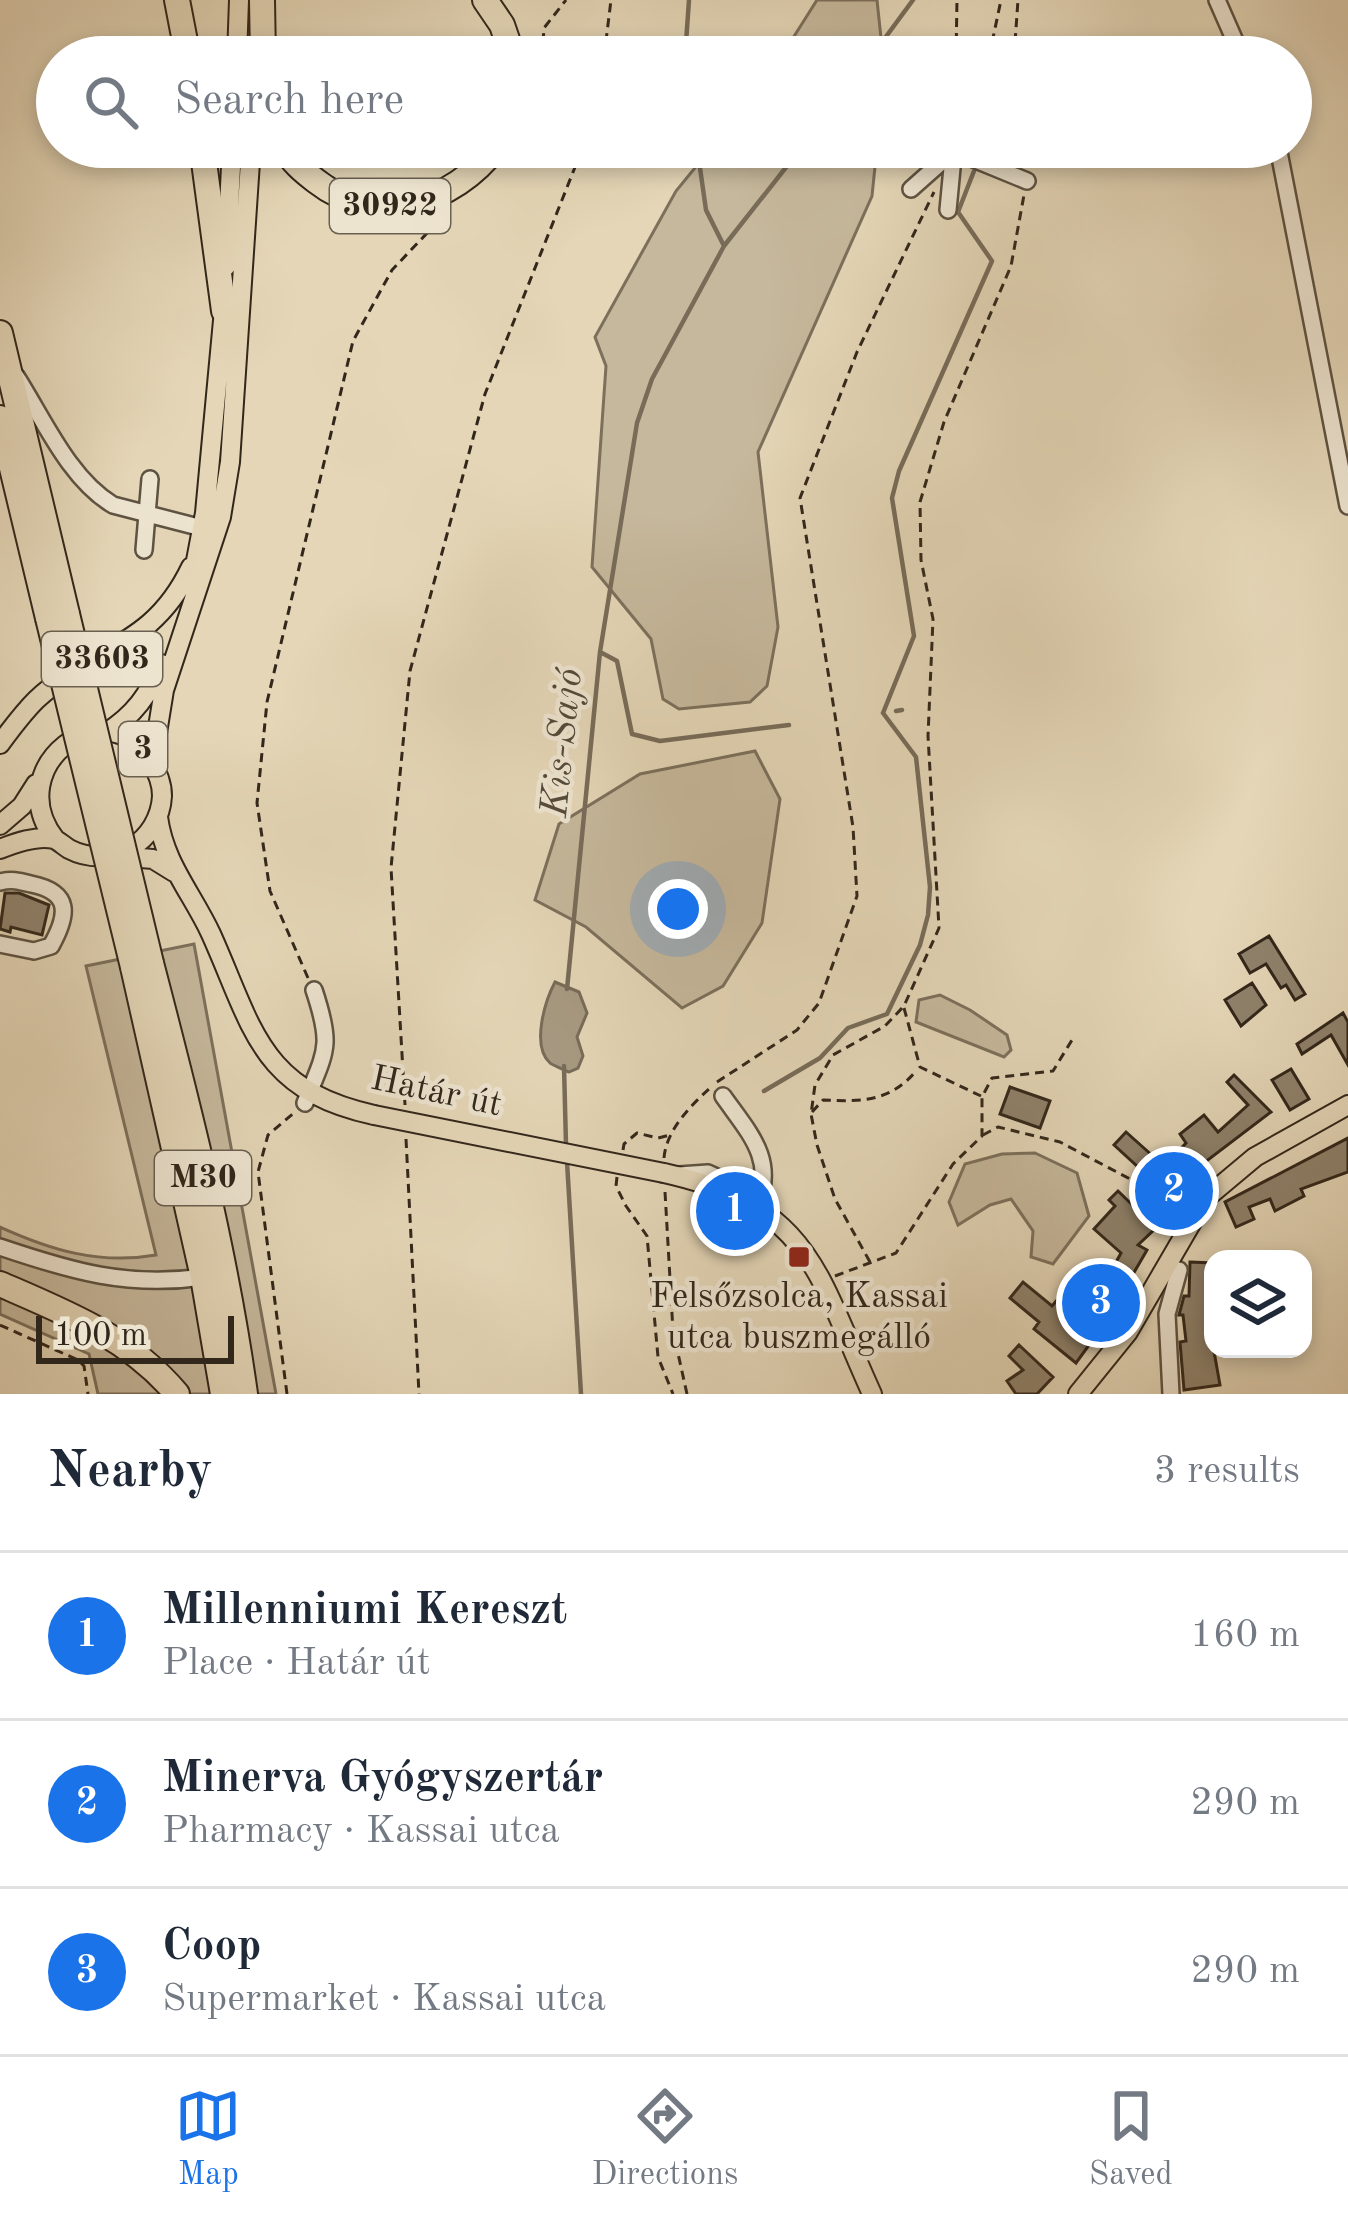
<!DOCTYPE html>
<html lang="en">
<head>
<meta charset="utf-8">
<style>
	body { margin:0; font-family:"Old Standard TT",serif; background:#f2f2f3; color:#1f2937 }
	.controls { position:absolute; right:36px; bottom:36px; display:grid; overflow:hidden; border-radius:24px; box-shadow:0 6px 18px #0003 }
	.controls button { width:108px; height:108px; display:grid; place-items:center; padding:0; border:0; border-bottom:3px solid #e0e1e3; background:#fff; color:#1f2937; font:60px sans-serif }
	.scale { position:absolute; left:36px; bottom:30px; width:198px; box-sizing:border-box; padding-left:12px; border:6px solid #32271b; border-top:0; font-size:33px; line-height:42px; white-space:nowrap; color:#32271b; -webkit-text-stroke:9px #ede4d0; paint-order:stroke }
	.you { position:absolute; left:678px; top:909px; width:42px; height:42px; margin:-30px; border:9px solid #fff; border-radius:50%; background:#1a73e8; box-shadow:0 0 0 18px #1a73e833 }
	.badge { display:grid; place-items:center; width:78px; height:78px; border-radius:50%; background:#1a73e8; color:#fff; font-size:39px; font-weight:700 }
	.pin { position:absolute; translate:-50% -50%; border:6px solid #fff; box-shadow:0 3px 12px #0006 }
	.list { margin:0; padding:0; list-style:none }
	h2 { display:flex; justify-content:space-between; align-items:center; height:156px; margin:0; padding:0 48px; font-size:51px }
	h2 small { font-size:39px; font-weight:400; color:#747a83 }
	.list li { display:grid; grid-template-columns:78px 1fr auto; gap:36px; align-items:center; box-sizing:border-box; height:168px; padding:0 48px; border-top:3px solid #e0e1e3 }
	.list b { display:block; font-size:45px; white-space:nowrap }
	.list p { margin:0; font-size:39px; white-space:nowrap; color:#747a83 }
	.list em { font-size:39px; font-style:normal; color:#747a83 }
	.icon { flex:none; width:66px; height:66px; fill:none; stroke:currentColor; stroke-width:2; stroke-linecap:round; stroke-linejoin:round }
	.map { position:relative; flex:none; width:1348px; height:1394px; overflow:hidden }
	.search { position:absolute; background:#fff; box-shadow:0 6px 18px #0003; left:36px; right:36px; top:36px; height:132px; display:flex; align-items:center; gap:30px; box-sizing:border-box; padding:0 42px; border-radius:66px; color:#747a83; font-size:45px }
	.sheet { height:660px; background:#fff }
	nav { display:flex; justify-content:space-around; align-items:center; box-sizing:border-box; height:168px; border-top:3px solid #e0e1e3; background:#fff; font-size:33px; color:#747a83 }
	nav a { display:grid; justify-items:center; gap:6px }
	nav .on { color:#1a73e8 }
	.map>svg:first-child { display:block }
</style>
</head>
<body>
<div class="map">
<svg width="1348" height="1394" viewBox="0 0 1348 1394">
	<rect width="100%" height="100%" fill="#e4d6b7"/>
	<filter id="stains"><feTurbulence type="fractalNoise" baseFrequency=".00167" numOctaves="4"/><feColorMatrix values="0 0 0 0 .2 0 0 0 0 .09 0 0 0 0 .02 0 0 0 .5 -.17"/></filter>
	<radialGradient id="worn" r=".72"><stop offset=".6" stop-color="#630" stop-opacity="0"/><stop offset="1" stop-color="#630" stop-opacity=".3"/></radialGradient>
	<path fill="#c6b89c" stroke="#7c705c" stroke-width="3" d="M817,0H877L883,57H781Z
		M712,147H877L872,196L758,452L778,627L767,686L750,702L679,709L663,699L651,639L592,567L606,366L595,337L676,191Z
		M755,751L780,799L762,923L723,986L682,1008L586,927L535,900L559,824L640,774Z
		M194,944L276,1394H98L89,1354L0,1314V1227C51,1250 99,1265 156,1255L86,966Z
		M940,995L970,1010L1007,1035L1011,1050L1004,1057L916,1022L919,1000Z
		M1035,1153L1077,1173L1089,1216L1053,1264L1031,1257L1033,1231L1011,1199L990,1205L958,1225L949,1202L965,1164L1002,1154Z"/>
	<path fill="#a79a82" stroke="#786c59" stroke-width="3" d="M555,982L579,992L587,1013L577,1037L583,1056L578,1068L569,1072C568,1072 551,1064 550,1063C531,1046 545,1001 555,982Z"/>
	<g fill="none" stroke-linecap="round" stroke-linejoin="round">
		<path stroke="#786c59" stroke-width="4.5" d="M685,57L689,0
			M871,57L913,0
			M697,147L706,210L723,244
			M982,151L984,147
			M602,653L617,661L632,734L660,741L789,725
			M896,711L902,710
			M883,713L914,636L892,498L899,471L992,261L958,212L974,171
			M567,989L600,652L637,423L652,379L724,246L802,147
			M564,1066L566,1145
			M764,1091L820,1058L848,1028L887,1014L920,945L928,915L930,887L916,757L883,713
			M567,1162L581,1394"/>
	</g>
	<path fill="#8f826c" stroke="#32271b" stroke-width="3" d="M5,893H19L49,905L42,935L11,927L10,932L0,929Z
		M1269,936L1305,994L1295,1000L1286,985L1281,988L1266,964L1250,973L1239,954Z
		M1252,983L1266,1005L1241,1026L1225,1000Z
		M1343,1013L1348,1022V1065L1331,1035L1302,1054L1297,1044Z
		M1291,1069L1309,1099L1290,1110L1272,1080Z
		M1234,1075L1271,1112L1188,1175L1165,1203L1146,1185L1151,1179L1114,1145L1126,1132L1164,1166L1186,1143L1180,1134L1204,1115L1218,1132L1248,1105L1227,1082Z
		M1010,1087L1050,1101L1040,1128L1000,1114Z
		M1348,1138V1172L1301,1189L1304,1196L1275,1211L1270,1199L1249,1207L1254,1219L1236,1227L1225,1202Z
		M1118,1191L1156,1228L1138,1245L1147,1250L1121,1295L1124,1297L1076,1363L1034,1329L1039,1322L1010,1298L1023,1282L1052,1306L1058,1299L1061,1301L1080,1274L1097,1286L1100,1281L1104,1284L1121,1253L1094,1229L1115,1206L1109,1200Z
		M1190,1262L1213,1263L1210,1329L1220,1385L1184,1390L1180,1342L1186,1341L1183,1315H1179L1184,1296H1189Z
		M1019,1345L1053,1377L1037,1394H1016L1007,1381L1023,1370L1009,1356Z"/>
	<g fill="none" stroke-linecap="round" stroke-linejoin="round">
		<defs>
			<path id="minor" d="M1217,0L1242,57
				M1278,147L1348,506
				M954,151L1027,181
				M911,189L956,149
				M948,210L954,147
				M16,376C43,418 69,479 113,505L202,528
				M144,550L150,479
				M0,882C12,879 19,881 31,884C71,892 69,914 51,946L34,951L0,944
				M723,1096C749,1133 776,1159 757,1205
				M305,1103C326,1050 333,1047 314,990
				M679,1175L708,1173L760,1197
				M0,1247C71,1271 128,1288 203,1277
				M1171,1394L1167,1314L1179,1270"/>
			<path id="major" d="M237,57L239,0
				M226,266L232,147
				M192,582L205,513L225,299
				M106,733C134,715 149,695 161,664
				M0,744C11,729 23,713 36,700C94,646 152,649 191,567
				M152,764L164,690L221,517L230,462L251,147
				M158,817C164,863 192,893 211,934C253,1027 259,1090 374,1115
				M0,825L22,806L36,784
				M0,849C15,843 37,835 54,839C59,841 64,846 69,849C88,859 112,859 130,848C149,838 161,817 162,796C162,782 157,773 151,761C104,686 0,768 55,839
				M117,856L153,859L174,872
				M664,1173C811,1206 816,1271 872,1394
				M1078,1394L1128,1332L1206,1198L1255,1157L1348,1105"/>
			<path id="highway" d="M177,0L188,57
				M262,0L263,57
				M485,0L502,25L513,57
				M202,147L224,311
				M284,147C292,162 303,171 316,181C376,228 454,203 496,147
				M0,333L67,614
				M0,418L48,618
				M151,963C188,1105 225,1249 245,1394
				M133,967L203,1277L223,1394
				M0,1284C67,1313 129,1337 177,1394"/>
		</defs>
		<use href="#minor" stroke="#5e5342" stroke-width="20"/>
		<use href="#major" stroke="#32271b" stroke-width="22"/>
		<use href="#highway" stroke="#32271b" stroke-width="28"/>
		<path stroke="#32271b" stroke-width="3" stroke-dasharray="9 6" stroke-linecap="butt" d="M542,57L544,28L566,0
			M604,57L611,0
			M956,57L957,0
			M989,57L1001,0
			M1014,57L1018,0
			M1028,168L1029,147
			M308,978L270,891L257,803L267,702L353,341L392,270L448,211
			M904,1008L920,1067L981,1096
			M717,1082L797,1030L819,1003L857,896L853,827L800,498L857,352L934,192
			M405,1105L391,868L410,671L485,394L583,147
			M812,1112L823,1100C862,1102 890,1102 917,1070
			M983,1135L998,1127L1060,1142L1130,1179
			M406,1139L419,1394
			M623,1150L624,1144L637,1133L658,1138L670,1135
			M664,1158C666,1131 690,1106 710,1088
			M617,1177L616,1186L626,1206L647,1236L658,1357L673,1394
			M665,1192L673,1331L687,1394
			M870,1262L835,1199L817,1145L811,1114L815,1085L833,1055L885,1026L904,1006L939,928L928,736L933,619L921,560L920,502L944,422L1011,266L1024,195
			M835,1276L896,1253L953,1164L982,1136V1097L992,1078L1053,1071L1072,1040
			M0,1325L78,1360L84,1366L88,1394
			M287,1394L258,1172L268,1135L295,1112"/>
		<use href="#minor" stroke="#ede4d0" stroke-width="15"/>
		<use href="#major" stroke="#e4d6b7" stroke-width="18"/>
		<use href="#highway" stroke="#e4d6b7" stroke-width="24"/>
		<defs>
			<path id="major-bridge" d="M374,1115L664,1173"/>
			<path id="highway-bridge" d="M67,614L151,963
				M48,618L133,967"/>
		</defs>
		<use href="#major-bridge" stroke="#32271b" stroke-width="22" stroke-linecap="butt"/>
		<use href="#highway-bridge" stroke="#32271b" stroke-width="28" stroke-linecap="butt"/>
		<use href="#major-bridge" stroke="#e4d6b7" stroke-width="18"/>
		<use href="#highway-bridge" stroke="#e4d6b7" stroke-width="24"/>
	</g>
	<rect fill="#8f2418" stroke="#ede4d0" stroke-width="4.5" x="787" y="1245" width="24" height="24" rx="6"/>
	<g text-anchor="middle" dominant-baseline="central" stroke-width="9" stroke-linejoin="round" paint-order="stroke">
		<g fill="#ede4d0" stroke="#6a6051" stroke-width="3">
			<rect x="330" y="179" width="120" height="54" rx="9"/>
			<rect x="42" y="632" width="120" height="54" rx="9"/>
			<rect x="119" y="722" width="48" height="54" rx="9"/>
			<rect x="155" y="1151" width="96" height="54" rx="9"/>
		</g>
		<g font-size="33" font-weight="bold" fill="#32271b">
			<text x="390" y="206">30922</text>
			<text x="102" y="659">33603</text>
			<text x="143" y="749">3</text>
			<text x="203" y="1178">M30</text>
		</g>
		<g font-size="36" fill="#32271b" stroke="#ede4d0">
			<text transform="translate(436 1093) rotate(12)">Határ út</text>
		</g>
		<g font-size="36" fill="#32271b" stroke="#ede4d0">
			<text x="799" y="1298">Felsőzsolca, Kassai<tspan x="799" dy="41">utca buszmegálló</tspan></text>
		</g>
		<g font-size="39" font-style="italic" fill="#554a3a" stroke="#ede4d0">
			<text transform="translate(563 743) rotate(-84)">Kis-Sajó</text>
		</g>
	</g>
	<rect width="100%" height="100%" filter="url(#stains)"/>
	<rect width="100%" height="100%" fill="url(#worn)"/>
</svg>
<div class="controls">
<button><svg class="icon" aria-label="layers" viewBox="0 0 24 24"><path d="M12 4l9 5-9 5-9-5zM3 14l9 5 9-5"/></svg></button>
</div>
<div class="scale">100 m</div>
<div class="you"></div>
<div class="pin badge" style="left:735px;top:1211px">1</div>
<div class="pin badge" style="left:1174px;top:1191px">2</div>
<div class="pin badge" style="left:1101px;top:1303px">3</div>
<div class="search"><svg class="icon" aria-label="search" viewBox="0 0 24 24"><circle cx="10" cy="10" r="6"/><path d="M15 15l6 6"/></svg>Search here</div>
</div>
<section class="sheet">
<h2>Nearby<small>3 results</small></h2>
<ul class="list">
<li><span class="badge">1</span><div><b>Millenniumi Kereszt</b><p>Place · Határ út</p></div><em>160 m</em></li>
<li><span class="badge">2</span><div><b>Minerva Gyógyszertár</b><p>Pharmacy · Kassai utca</p></div><em>290 m</em></li>
<li><span class="badge">3</span><div><b>Coop</b><p>Supermarket · Kassai utca</p></div><em>290 m</em></li>
</ul>
</section>
<nav>
<a class="on"><svg class="icon" aria-label="map" viewBox="0 0 24 24"><path d="M3 6l6-2 6 2 6-2v14l-6 2-6-2-6 2zM9 4v14M15 6v14"/></svg>Map</a>
<a><svg class="icon" aria-label="directions" viewBox="0 0 24 24"><path d="M12 3l9 9-9 9-9-9zM9 14v-3h6M13 9l2 2-2 2"/></svg>Directions</a>
<a><svg class="icon" aria-label="saved" viewBox="0 0 24 24"><path d="M7 4h10v16l-5-4-5 4z"/></svg>Saved</a>
</nav>
</body>
</html>
